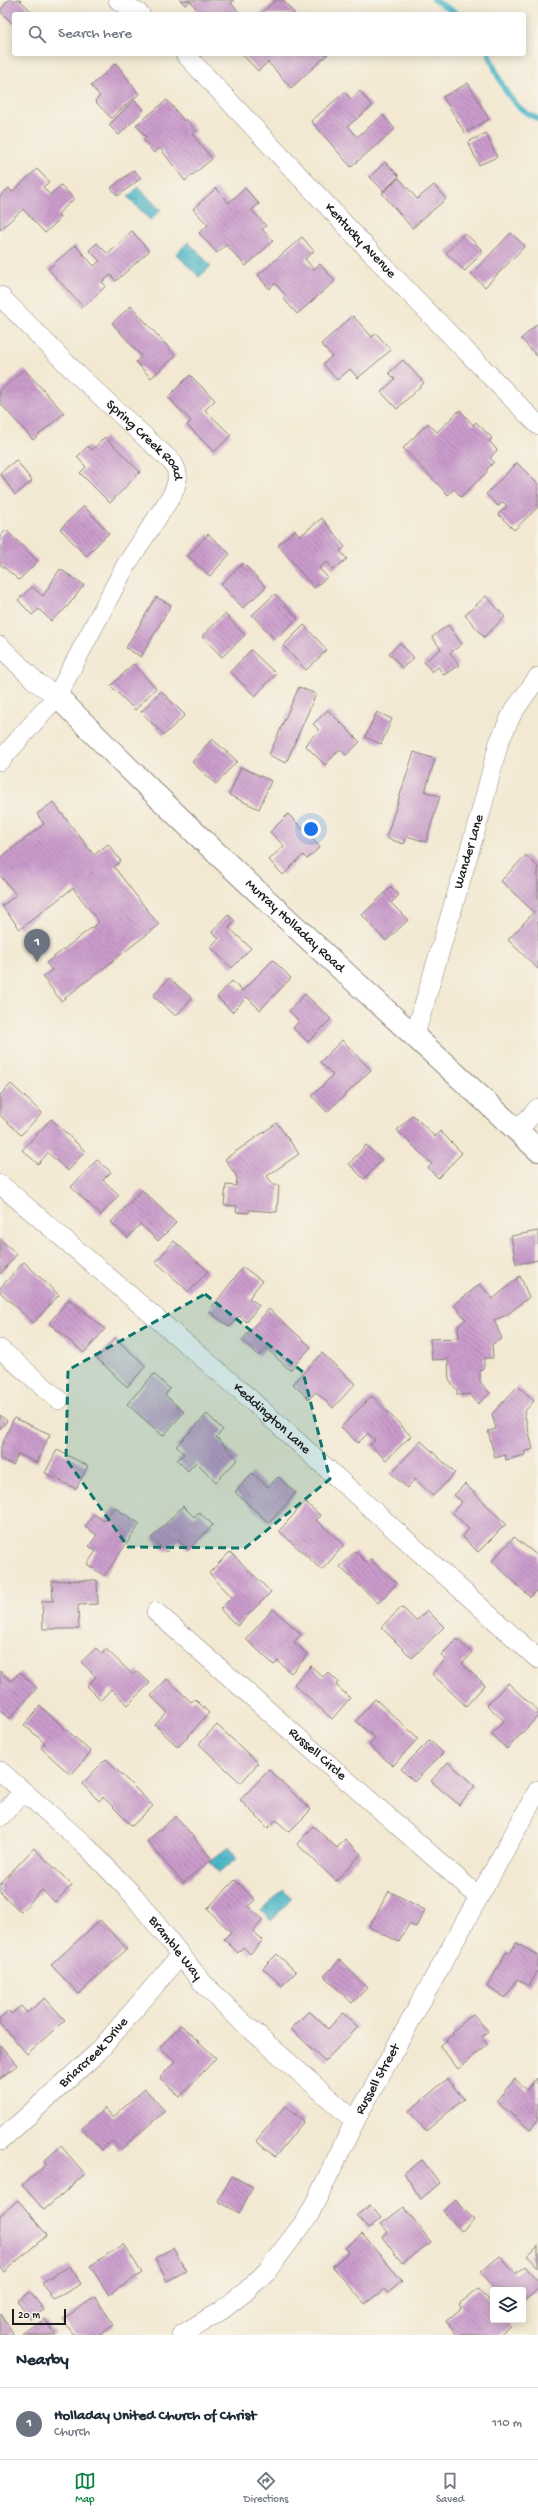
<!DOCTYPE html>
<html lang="en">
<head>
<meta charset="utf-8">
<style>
	body { margin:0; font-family:"Gochi Hand",sans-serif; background:#f6f6f7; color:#1f2937 }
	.controls { position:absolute; right:12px; bottom:12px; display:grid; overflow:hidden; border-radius:4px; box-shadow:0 2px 10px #0003 }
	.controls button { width:36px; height:36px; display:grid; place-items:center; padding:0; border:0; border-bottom:1px solid #e0e1e3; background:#fff; color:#1f2937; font:20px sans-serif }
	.scale { position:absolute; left:12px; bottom:10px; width:54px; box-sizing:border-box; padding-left:4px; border:2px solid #1c1c1c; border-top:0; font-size:11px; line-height:14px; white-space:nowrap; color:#1c1c1c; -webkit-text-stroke:3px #f7f3e8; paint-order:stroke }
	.you { position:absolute; left:311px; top:829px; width:14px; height:14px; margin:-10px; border:3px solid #fff; border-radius:50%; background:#1a73e8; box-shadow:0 0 0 6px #1a73e833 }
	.badge { display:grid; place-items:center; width:26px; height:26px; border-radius:50%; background:#0b8043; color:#fff; font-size:13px; font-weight:700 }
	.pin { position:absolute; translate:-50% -33px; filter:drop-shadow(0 1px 2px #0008) }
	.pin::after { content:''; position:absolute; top:21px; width:14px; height:12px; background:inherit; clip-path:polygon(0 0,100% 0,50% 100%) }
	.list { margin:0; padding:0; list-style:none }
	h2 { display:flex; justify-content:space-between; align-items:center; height:52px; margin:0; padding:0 16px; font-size:17px }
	h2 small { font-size:13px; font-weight:400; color:#747a83 }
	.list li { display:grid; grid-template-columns:26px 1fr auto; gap:12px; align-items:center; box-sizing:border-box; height:72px; padding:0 16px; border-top:1px solid #e0e1e3 }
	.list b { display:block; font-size:15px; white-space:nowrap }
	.list p { margin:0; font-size:13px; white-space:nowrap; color:#747a83 }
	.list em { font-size:13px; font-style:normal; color:#747a83 }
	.icon { flex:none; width:22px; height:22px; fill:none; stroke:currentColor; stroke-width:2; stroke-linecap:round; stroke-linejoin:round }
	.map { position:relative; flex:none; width:538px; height:2335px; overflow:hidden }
	.search { position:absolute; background:#fff; box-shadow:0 2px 10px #0003; left:12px; right:12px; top:12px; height:44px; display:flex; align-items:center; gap:10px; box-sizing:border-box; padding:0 14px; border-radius:4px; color:#747a83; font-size:15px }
	.sheet { height:124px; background:#fff }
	nav { display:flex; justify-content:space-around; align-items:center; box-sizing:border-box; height:56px; border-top:1px solid #e0e1e3; background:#fff; font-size:11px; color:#747a83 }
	nav a { display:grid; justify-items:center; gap:2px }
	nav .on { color:#0b8043 }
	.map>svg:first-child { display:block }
</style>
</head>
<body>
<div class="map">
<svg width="538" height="2335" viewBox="0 0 538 2335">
	<defs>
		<pattern id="water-ripples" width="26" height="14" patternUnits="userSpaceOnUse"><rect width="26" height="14" fill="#49b5c6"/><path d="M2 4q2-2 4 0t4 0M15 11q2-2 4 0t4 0" fill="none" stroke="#3c92a0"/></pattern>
		<pattern id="building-back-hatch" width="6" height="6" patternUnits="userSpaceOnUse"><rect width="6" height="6" fill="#ca9ccc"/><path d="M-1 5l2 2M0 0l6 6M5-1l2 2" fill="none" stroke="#a37ea5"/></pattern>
	</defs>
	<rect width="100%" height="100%" fill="#f7f3e8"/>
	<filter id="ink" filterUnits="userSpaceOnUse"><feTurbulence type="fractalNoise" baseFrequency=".025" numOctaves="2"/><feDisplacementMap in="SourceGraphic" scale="8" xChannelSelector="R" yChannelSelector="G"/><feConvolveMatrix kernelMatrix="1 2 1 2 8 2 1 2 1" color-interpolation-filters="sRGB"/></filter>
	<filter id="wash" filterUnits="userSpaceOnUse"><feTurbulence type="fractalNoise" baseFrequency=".012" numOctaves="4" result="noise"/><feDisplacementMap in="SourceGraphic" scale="16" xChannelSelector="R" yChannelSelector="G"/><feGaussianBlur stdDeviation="0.9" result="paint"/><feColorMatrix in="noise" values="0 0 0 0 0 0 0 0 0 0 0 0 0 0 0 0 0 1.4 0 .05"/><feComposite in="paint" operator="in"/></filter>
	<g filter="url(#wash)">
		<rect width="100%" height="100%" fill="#f3e9d3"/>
		<path fill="url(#water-ripples)" stroke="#326871" d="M138,187L161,210L150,220L128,197Z
			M188,242L211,266L199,277L176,254Z
			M229,1847L237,1858L219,1873L210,1861Z
			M283,1889L292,1898L271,1921L261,1911Z"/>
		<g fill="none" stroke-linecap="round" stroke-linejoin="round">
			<path stroke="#49b5c6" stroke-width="5.5" d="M434,0L458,14
				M489,54C499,81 510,108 538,119"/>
		</g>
		<g id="blocks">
			<path fill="url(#building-back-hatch)" d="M8,0H20L34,14H14V25L0,11Z
				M180,0H234L231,3L238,11L235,14H201L190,1L185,5Z
				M276,0H283L295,14H260Z
				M242,54H328L291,88L268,62L258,71Z
				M116,63L139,94L111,118L95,101L100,96L91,86Z
				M468,83L489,119L465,133L443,97Z
				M360,91L372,106L348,126L357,137L383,115L395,129L351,167L311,121L345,92L351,99Z
				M134,100L144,110L119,135L109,125Z
				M167,100L184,121L186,119L196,131L192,134L212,159L185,181L160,148L154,153L143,139L146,137L136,125Z
				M486,133L497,157L479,165L468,142Z
				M385,162L399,176L384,191L370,177Z
				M37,169L49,182L43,187L50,195L61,185L74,199L58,214L61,218L45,233L23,209L0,230V196L9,188L12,192Z
				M134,170L141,178L118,196L111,188Z
				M399,178L417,199L434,185L446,199L412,228L382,193Z
				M216,188L229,203L245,188L259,204L252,210L266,226L262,229L273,241L246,266L226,245L217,253L199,233L208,225L193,209Z
				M132,231L149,251L116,281L111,275L102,282L106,286L83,307L48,269L75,245L94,266L100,261L89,250L97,243L108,254Z
				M465,233L483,251L465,271L446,253Z
				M511,233L525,246L485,287L471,274Z
				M302,237L314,251L305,259L314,269L320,264L335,281L297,314L283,298L286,296L275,283L269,289L258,275Z
				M131,306L176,356L151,378L136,362L141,356L112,323Z
				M353,316L372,337L376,333L391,350L358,378L350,369L337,380L323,364L332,356L321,344Z
				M538,323V357L521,339Z
				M403,360L424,383L397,409L381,392L395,379L389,373Z
				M24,369L64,413L33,440L0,403V391Z
				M190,375L215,400L205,410L231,435L214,452L187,425L191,421L168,397Z
				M460,410L473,425L476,422L492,438L489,441L497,450L490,458L494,462L486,470L487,472L461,497L454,489L448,495L403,448L428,423L437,432Z
				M105,437L140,472L110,503L80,473L86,467L77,457L88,446L92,450Z
				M16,460L32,481L15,495L0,473Z
				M517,463L538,484V507L514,530L498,514L507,506L503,502L498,506L486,494Z
				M84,506L109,533L86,556L60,529Z
				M322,518L345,547L340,551L347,559L333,570L327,562L319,568L327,577L314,588L278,545L295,530L300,536Z
				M6,530L38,561L19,580L0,564V536Z
				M208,534L230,554L210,576L188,556Z
				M243,563L266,587L243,608L221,584Z
				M60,569L84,585L67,607L51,621L39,609L32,615L18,600L32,587L43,596Z
				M275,594L298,618L275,640L252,615Z
				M486,596L505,617L484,637L465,615Z
				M156,597L171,605L141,657L126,648Z
				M225,614L245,635L222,657L202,636Z
				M304,625L327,650L306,670L283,646Z
				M448,625L462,644L450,653L459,665L444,675L438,667L432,672L424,662L441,649L432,637Z
				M400,643L414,658L402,668L389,653Z
				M251,650L276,674L255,696L230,672Z
				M133,664L156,688L135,710L111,686Z
				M299,687L316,694L286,763L269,755Z
				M161,691L185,715L164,735L141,712Z
				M328,710L360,742L346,755L340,749L325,765L305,745L319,730L313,724Z
				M377,712L392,719L381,744L365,737Z
				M212,739L237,761L216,784L192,762Z
				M414,752L435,759L425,792L440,796L426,842L407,836L404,844L386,838Z
				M241,767L271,781L259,809L229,795Z
				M53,802L94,855L108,844L121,861L114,867L159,925L61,1001L43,977L52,970L46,963L99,922L73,888L20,929L2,906L16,895L0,875V858L44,824L37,814Z
				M288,814L320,847L307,859L303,855L283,875L269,860L284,846L270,832Z
				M526,855L538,867V969L508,940L534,912L501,881Z
				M391,887L399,895L391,903L408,920L386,941L362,915Z
				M228,915L235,921L229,928L251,948L232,968L210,947L219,938L212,932Z
				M273,960L291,978L260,1010L247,997L232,1012L217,997L232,981L242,991Z
				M169,978L192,998L176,1016L153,996Z
				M305,994L331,1019L308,1042L293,1028L299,1021L289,1011Z
				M342,1040L371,1070L327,1112L312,1096L333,1075L320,1062Z
				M11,1084L42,1113L21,1135L0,1115V1095Z
				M413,1115L435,1137L440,1131L462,1153L438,1178L428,1168L432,1164L397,1130Z
				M51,1119L85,1151L68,1171L48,1153L38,1164L22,1150Z
				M277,1123L299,1154L267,1176L273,1185H279L277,1212L249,1210V1213L236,1212L237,1206L224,1205L226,1185L236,1186L237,1177L225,1159Z
				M366,1145L382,1160L364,1179L349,1164Z
				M97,1160L111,1172L103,1180L119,1195L101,1215L71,1187Z
				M142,1190L176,1223L158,1241L140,1224L128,1238L111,1222Z
				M538,1231V1260L516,1264L511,1236Z
				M0,1239L17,1254L0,1274Z
				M174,1241L208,1271L189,1292L156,1262Z
				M24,1262L59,1295L33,1323L0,1292V1288Z
				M243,1267L262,1281L249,1298L259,1305L247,1322L239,1316L230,1327L209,1311Z
				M520,1276L529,1297L507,1315L494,1320L502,1339L492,1344L493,1358H484V1367L480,1371V1382L490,1393L478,1404L470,1394L457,1395V1390L449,1380L448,1359L432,1360L430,1339L459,1338L458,1326L466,1319L454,1305L480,1284L493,1299Z
				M69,1299L105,1329L84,1353L49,1323Z
				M269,1309L311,1347L290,1370L266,1348L259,1356L242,1340Z
				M115,1338L146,1366L127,1387L97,1358Z
				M322,1353L355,1384L333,1408L316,1392L309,1399L293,1384Z
				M154,1374L170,1389L165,1395L184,1412L163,1436L127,1404Z
				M518,1386L534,1401L524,1412L533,1449L524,1452L525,1455L506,1460L505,1455L495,1458L488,1431L496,1429L492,1414Z
				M372,1396L411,1436L386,1460L370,1445L375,1440L368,1433L358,1443L341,1427Z
				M207,1414L223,1430L216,1437L238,1459L216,1482L196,1462L188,1471L177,1460L184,1454L176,1446Z
				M0,1415L7,1421L0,1429Z
				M14,1418L50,1434L37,1463L18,1454L13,1465L0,1459V1449Z
				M421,1441L455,1473L433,1496L415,1479L407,1488L391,1473Z
				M57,1450L88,1466L76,1489L45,1473Z
				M252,1473L268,1487L278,1477L296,1493L269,1523L235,1492Z
				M465,1484L506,1524L478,1552L462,1536L469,1529L452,1512L462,1502L454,1495Z
				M305,1502L321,1516L316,1520L344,1545L322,1570L279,1531Z
				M183,1506L194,1517L199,1512L213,1525L188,1550L178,1540L166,1552L152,1538Z
				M114,1507L140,1524L104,1576L87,1564L96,1551L89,1546L97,1535L85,1527L94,1514L104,1521Z
				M514,1537L538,1556V1589L530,1597L492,1561Z
				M355,1551L367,1563L370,1559L397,1583L378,1603L340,1567Z
				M230,1552L271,1592L237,1626L220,1609L232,1597L209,1573Z
				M97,1580L98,1604L78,1605L79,1629H43L42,1601H53L52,1581Z
				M402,1607L416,1621L427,1610L444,1627L412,1658L381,1627Z
				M273,1609L301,1634L294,1642L308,1655L291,1673L278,1661L274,1665L246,1639Z
				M457,1639L472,1653L462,1664L485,1685L466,1706L432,1674L446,1659L441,1655Z
				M96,1648L102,1654L106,1649L133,1675L137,1671L150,1683L128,1705L111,1689L101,1700L87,1686L96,1677L81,1662Z
				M311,1666L323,1677L328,1672L338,1682L336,1685L350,1698L332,1719L294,1684Z
				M0,1671L11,1681L20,1672L37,1688L9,1719L0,1710Z
				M167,1679L191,1702L195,1699L209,1713L178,1747L155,1725L167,1712L151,1696Z
				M508,1683L538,1711V1716L507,1749L491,1734L504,1721L487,1705Z
				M375,1699L418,1738L393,1766L369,1745L375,1738L356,1721Z
				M40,1706L91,1752L71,1775L41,1748L45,1743L24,1725Z
				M217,1725L258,1763L241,1783L199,1744Z
				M430,1740L443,1753L414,1782L401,1769Z
				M106,1759L153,1806L132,1826L103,1797L99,1801L82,1784Z
				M448,1762L475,1786L459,1805L431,1781Z
				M269,1770L311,1810L289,1832L276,1820L268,1828L240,1800Z
				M176,1816L212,1859L183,1883L147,1841Z
				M313,1826L337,1848L345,1839L361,1854L336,1881L297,1844Z
				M34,1848L72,1885L55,1902L42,1890L21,1912L0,1892V1884Z
				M235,1880L255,1900L248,1906L263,1920L253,1931L263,1940L250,1954L243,1947L238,1953L224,1939L231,1932L207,1909Z
				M389,1891L425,1910L416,1927L409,1924L399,1942L369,1927Z
				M100,1920L127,1949L79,1994L51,1965Z
				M516,1943L538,1955V1971L529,1986L517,1979L506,1998L487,1987L507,1951L510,1953Z
				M277,1954L296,1972L282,1986L263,1968Z
				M340,1960L367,1988L352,2003L324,1976Z
				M45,1998L65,2020L27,2054L0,2023V2019L9,2011L11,2014L21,2006L27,2013Z
				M309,2011L328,2029L343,2013L358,2027L325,2061L291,2029Z
				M473,2014L488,2031L482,2037L488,2044L458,2069L440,2046L454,2034L452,2032Z
				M181,2025L216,2058L180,2097L160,2078L175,2061L160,2047Z
				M0,2045L17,2065L0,2079Z
				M537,2078L538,2120L530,2130L496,2101L515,2079L527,2090Z
				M447,2079L464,2099L426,2131L409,2111Z
				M145,2089L165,2111L120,2150L112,2141L101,2150L82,2128L105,2108L113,2117Z
				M285,2106L304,2121L275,2157L256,2141Z
				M61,2146L85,2174L44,2210L22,2185L47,2164L44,2161Z
				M422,2160L440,2183L421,2199L404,2173Z
				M232,2176L253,2187L239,2213L218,2201Z
				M18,2200L47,2235L4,2272L0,2267V2216Z
				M456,2200L474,2220L462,2231L443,2211Z
				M370,2205L381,2218L368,2229L357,2215Z
				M404,2207L431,2242L402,2263L382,2237L388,2232L381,2224Z
				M362,2234L402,2281L388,2293L384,2289L365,2304L332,2266L349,2252L345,2248Z
				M123,2244L142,2273L109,2295L90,2266Z
				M538,2246V2267L528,2256Z
				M173,2248L186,2271L167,2281L155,2258Z
				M500,2256L515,2274L525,2266L538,2281V2289L523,2302V2290H495L480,2272Z
				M70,2266L81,2284L53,2300L42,2282Z
				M479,2288L493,2305V2320H505L510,2326L499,2335H457L446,2321L462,2308L459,2304Z
				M30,2292L44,2310L30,2319L17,2301Z
				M95,2297L114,2325L99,2335H74L63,2319Z
				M1,2314L13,2333L9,2335H0Z
				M45,2319L56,2335H22Z"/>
		</g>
	</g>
	<g filter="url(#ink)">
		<use href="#blocks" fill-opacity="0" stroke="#888278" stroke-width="1"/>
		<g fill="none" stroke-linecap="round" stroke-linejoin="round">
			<defs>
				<g id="minor">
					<path d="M118,0L140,14"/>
					<path id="s1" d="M185,54L395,278L538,425"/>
					<path id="s2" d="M0,296L76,373L173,463C180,475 178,482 172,495L126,565L57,696L0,761"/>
					<path d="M0,646L36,682L57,696"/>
					<path id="s3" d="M415,1035L480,815L499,742L513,712L538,677"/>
					<path d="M517,1131L538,1108"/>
					<path id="s4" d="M0,1184L241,1391L538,1659"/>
					<path d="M0,1349L59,1400"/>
					<path id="s5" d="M156,1612L479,1897"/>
					<path id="s6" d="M0,1771L84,1844L134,1896L201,1981L239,2019L355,2121"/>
					<path d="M0,1817L23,1792"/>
					<path id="s7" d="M0,2141L98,2052L180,1956"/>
					<path id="s8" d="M181,2335L222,2310L245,2292L267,2271L308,2217L355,2121L538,1790"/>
				</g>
				<g id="tertiary">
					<path id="s9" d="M57,696C210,854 377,1000 538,1150"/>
				</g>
			</defs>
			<use href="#minor" stroke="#888278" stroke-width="20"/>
			<use href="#tertiary" stroke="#888278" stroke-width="24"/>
			<use href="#minor" stroke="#fff" stroke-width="19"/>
			<use href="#tertiary" stroke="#fff" stroke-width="22"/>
		</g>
	</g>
	<path fill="#0f766e" fill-opacity="0.2" stroke="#0f766e" stroke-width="3" stroke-dasharray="8 5" stroke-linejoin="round" d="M205,1294L303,1372L330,1479L245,1548L128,1547L66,1459L68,1370Z"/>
	<g text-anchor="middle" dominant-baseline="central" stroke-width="3" stroke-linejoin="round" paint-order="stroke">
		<g font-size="14" fill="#1c1c1c" stroke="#f7f3e8">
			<text stroke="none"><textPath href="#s1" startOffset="256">Kentucky Avenue</textPath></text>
			<text stroke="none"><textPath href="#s2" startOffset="205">Spring Creek Road</textPath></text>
			<text stroke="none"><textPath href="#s3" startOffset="191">Wander Lane</textPath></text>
			<text stroke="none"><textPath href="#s9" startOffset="331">Murray Holladay Road</textPath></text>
			<text stroke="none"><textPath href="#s4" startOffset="359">Keddington Lane</textPath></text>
			<text stroke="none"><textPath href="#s5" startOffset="215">Russell Circle</textPath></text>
			<text stroke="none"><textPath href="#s6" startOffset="250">Bramble Way</textPath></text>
			<text stroke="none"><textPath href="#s7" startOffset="129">Briarcreek Drive</textPath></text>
			<text stroke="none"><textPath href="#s8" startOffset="330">Russell Street</textPath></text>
		</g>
	</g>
</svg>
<div class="controls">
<button><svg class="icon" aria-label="layers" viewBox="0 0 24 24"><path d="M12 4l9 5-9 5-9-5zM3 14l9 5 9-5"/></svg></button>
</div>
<div class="scale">20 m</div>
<div class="you"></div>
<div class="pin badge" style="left:37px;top:962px;background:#6b7280">1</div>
<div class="search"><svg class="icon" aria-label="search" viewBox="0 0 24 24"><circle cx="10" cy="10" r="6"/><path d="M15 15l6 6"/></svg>Search here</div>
</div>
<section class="sheet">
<h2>Nearby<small></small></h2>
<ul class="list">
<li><span class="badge" style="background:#6b7280">1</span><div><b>Holladay United Church of Christ</b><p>Church</p></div><em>110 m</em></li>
</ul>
</section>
<nav>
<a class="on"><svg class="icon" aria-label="map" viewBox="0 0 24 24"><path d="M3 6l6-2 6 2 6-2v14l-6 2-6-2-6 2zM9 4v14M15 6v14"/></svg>Map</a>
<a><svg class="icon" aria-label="directions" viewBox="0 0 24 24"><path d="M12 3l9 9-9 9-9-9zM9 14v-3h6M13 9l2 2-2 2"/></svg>Directions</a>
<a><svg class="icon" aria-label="saved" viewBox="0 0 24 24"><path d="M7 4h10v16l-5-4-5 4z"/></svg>Saved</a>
</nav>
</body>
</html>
